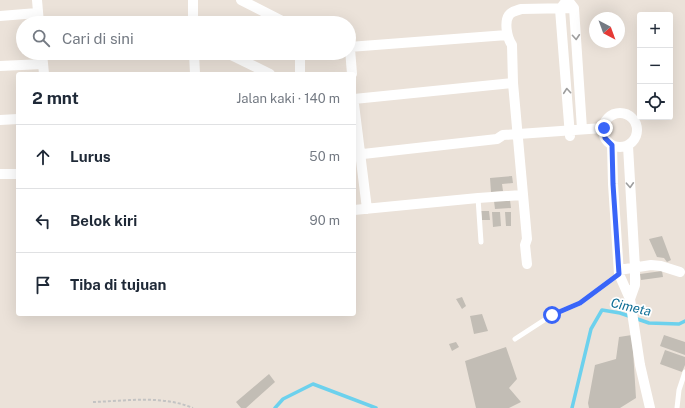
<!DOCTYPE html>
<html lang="id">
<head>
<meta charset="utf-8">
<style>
	body { margin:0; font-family:"Public Sans",sans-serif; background:#f6f6f7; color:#1f2937 }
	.controls { position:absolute; right:12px; top:12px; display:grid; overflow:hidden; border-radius:4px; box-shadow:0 4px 16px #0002 }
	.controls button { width:36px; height:36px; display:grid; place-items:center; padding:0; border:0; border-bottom:1px solid #e0e1e3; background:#fff; color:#1f2937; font:20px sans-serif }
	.compass { position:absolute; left:589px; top:12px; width:36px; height:36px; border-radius:50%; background:#fff; box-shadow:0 4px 16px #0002; rotate:139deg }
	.stop { position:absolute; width:12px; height:12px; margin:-9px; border:3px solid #3965f8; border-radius:50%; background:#fff }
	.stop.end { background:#3965f8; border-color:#fff; box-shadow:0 1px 4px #0008 }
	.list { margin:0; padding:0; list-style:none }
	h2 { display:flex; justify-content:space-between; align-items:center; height:52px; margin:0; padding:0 16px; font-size:17px }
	h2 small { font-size:13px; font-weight:400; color:#747a83 }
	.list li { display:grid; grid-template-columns:26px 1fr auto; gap:12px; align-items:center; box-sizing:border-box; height:64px; padding:0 16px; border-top:1px solid #e0e1e3 }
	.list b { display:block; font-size:15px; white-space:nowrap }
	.list em { font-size:13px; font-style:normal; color:#747a83 }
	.icon { flex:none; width:22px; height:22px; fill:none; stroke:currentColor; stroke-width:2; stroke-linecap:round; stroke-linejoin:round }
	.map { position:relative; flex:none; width:685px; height:408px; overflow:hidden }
	.search { position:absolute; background:#fff; box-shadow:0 4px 16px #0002; left:16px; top:16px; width:340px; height:44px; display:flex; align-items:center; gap:10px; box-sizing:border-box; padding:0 14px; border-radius:22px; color:#747a83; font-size:15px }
	.panel { position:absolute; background:#fff; box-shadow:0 4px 16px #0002; left:16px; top:72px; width:340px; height:244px; border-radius:4px }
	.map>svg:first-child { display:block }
</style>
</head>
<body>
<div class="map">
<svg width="685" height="408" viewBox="0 0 685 408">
	<rect width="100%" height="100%" fill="#ebe2d9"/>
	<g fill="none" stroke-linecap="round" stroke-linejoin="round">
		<path stroke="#6cd1ed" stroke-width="3.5" d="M275,408L283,399L313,384L376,408
			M572,408L591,329L602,310L620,313L649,323L679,324L685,321"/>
	</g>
	<path fill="#c2bdb5" d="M512,176L513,183L502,184L503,191L491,192L490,178Z
		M510,200L511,208L495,209L494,201Z
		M481,211H489L490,220H482Z
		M492,212H500L501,226L493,227Z
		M505,212H511V226H506Z
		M662,236L671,260L667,262L664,258L657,257L649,239Z
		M662,271L663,277L641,280L640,274Z
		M462,297L466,306L462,309L456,299Z
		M482,314L488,331L474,334L470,316Z
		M632,335L636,398L620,408H589L588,403L595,365L616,359L619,337Z
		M664,335L685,342V355L660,346Z
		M456,342L459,347L452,351L449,344Z
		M506,347L517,379L509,388L521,402L509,408H476L465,361Z
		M665,350L685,357V365L682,372L660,364Z
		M269,374L275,382L246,408H241L236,402Z"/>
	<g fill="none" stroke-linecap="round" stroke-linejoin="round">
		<path stroke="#c3c3c3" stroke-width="2" stroke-dasharray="3 2" stroke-linecap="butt" d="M93,402C126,401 162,395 193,408"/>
		<path stroke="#fff" stroke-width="5" d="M478,198L481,242
			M515,339L552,315L580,303L619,274
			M677,408L679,390L685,372"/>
		<path stroke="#fff" stroke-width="10" d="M37,0L39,23
			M241,0L286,23
			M567,0L560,9L570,136
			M570,3L574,8L582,129
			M0,16L37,13
			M193,23V0
			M349,36L352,74
			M349,47L507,35
			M42,53L44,74
			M194,53L195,74
			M227,53L270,74
			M0,66L43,64
			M300,74V53
			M354,99L513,83
			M354,104L367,209
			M603 130a17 17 0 1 1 34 0a17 17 0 1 1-34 0Z
			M0,120L18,119
			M612,145L613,184L619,274L630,299L640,365L650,408
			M628,146L635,268V285L630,299
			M354,155L497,139L503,135L603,128
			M0,174H18
			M354,210L478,198L522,195
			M527,264L525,245L527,239L513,83L512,45C507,38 504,22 509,15C512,11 516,11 521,9L574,8
			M619,270L651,265L661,266L680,272"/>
	</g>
	<defs><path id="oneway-chevron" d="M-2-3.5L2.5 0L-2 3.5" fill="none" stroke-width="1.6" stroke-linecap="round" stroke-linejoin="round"/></defs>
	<g stroke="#9e9e9e">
		<use href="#oneway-chevron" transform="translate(576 37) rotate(86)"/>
		<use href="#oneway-chevron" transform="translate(567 91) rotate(-95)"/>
		<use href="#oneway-chevron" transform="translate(630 185) rotate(87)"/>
	</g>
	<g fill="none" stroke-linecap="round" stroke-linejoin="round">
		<path stroke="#3965f8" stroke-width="5" d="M552,315L580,303L619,274L613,184L612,145L605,138L604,128"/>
	</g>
	<g text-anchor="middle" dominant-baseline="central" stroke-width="3.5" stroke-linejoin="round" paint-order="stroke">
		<g font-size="13" font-style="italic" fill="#0e6e96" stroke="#fff">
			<text transform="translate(631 307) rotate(13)">Cimeta</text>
		</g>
	</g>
</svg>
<div class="controls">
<button>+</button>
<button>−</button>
<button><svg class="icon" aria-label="locate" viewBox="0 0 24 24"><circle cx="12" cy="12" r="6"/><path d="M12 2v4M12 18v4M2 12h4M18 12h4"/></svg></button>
</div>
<svg class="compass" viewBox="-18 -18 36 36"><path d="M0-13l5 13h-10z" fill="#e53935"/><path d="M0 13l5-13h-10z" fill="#747a83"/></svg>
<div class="stop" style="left:552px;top:315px"></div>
<div class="stop end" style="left:604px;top:128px"></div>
<div class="search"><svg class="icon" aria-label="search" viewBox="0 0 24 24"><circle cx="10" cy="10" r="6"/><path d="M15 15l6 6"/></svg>Cari di sini</div>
<section class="panel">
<h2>2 mnt<small>Jalan kaki · 140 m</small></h2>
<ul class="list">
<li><svg class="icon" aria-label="ahead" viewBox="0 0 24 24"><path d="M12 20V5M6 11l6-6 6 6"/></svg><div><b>Lurus</b></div><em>50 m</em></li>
<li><svg class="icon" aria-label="left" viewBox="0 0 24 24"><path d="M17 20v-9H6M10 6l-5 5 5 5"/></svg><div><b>Belok kiri</b></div><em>90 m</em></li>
<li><svg class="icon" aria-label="arrive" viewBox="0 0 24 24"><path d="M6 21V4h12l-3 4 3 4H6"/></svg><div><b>Tiba di tujuan</b></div></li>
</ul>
</section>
</div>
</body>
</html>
